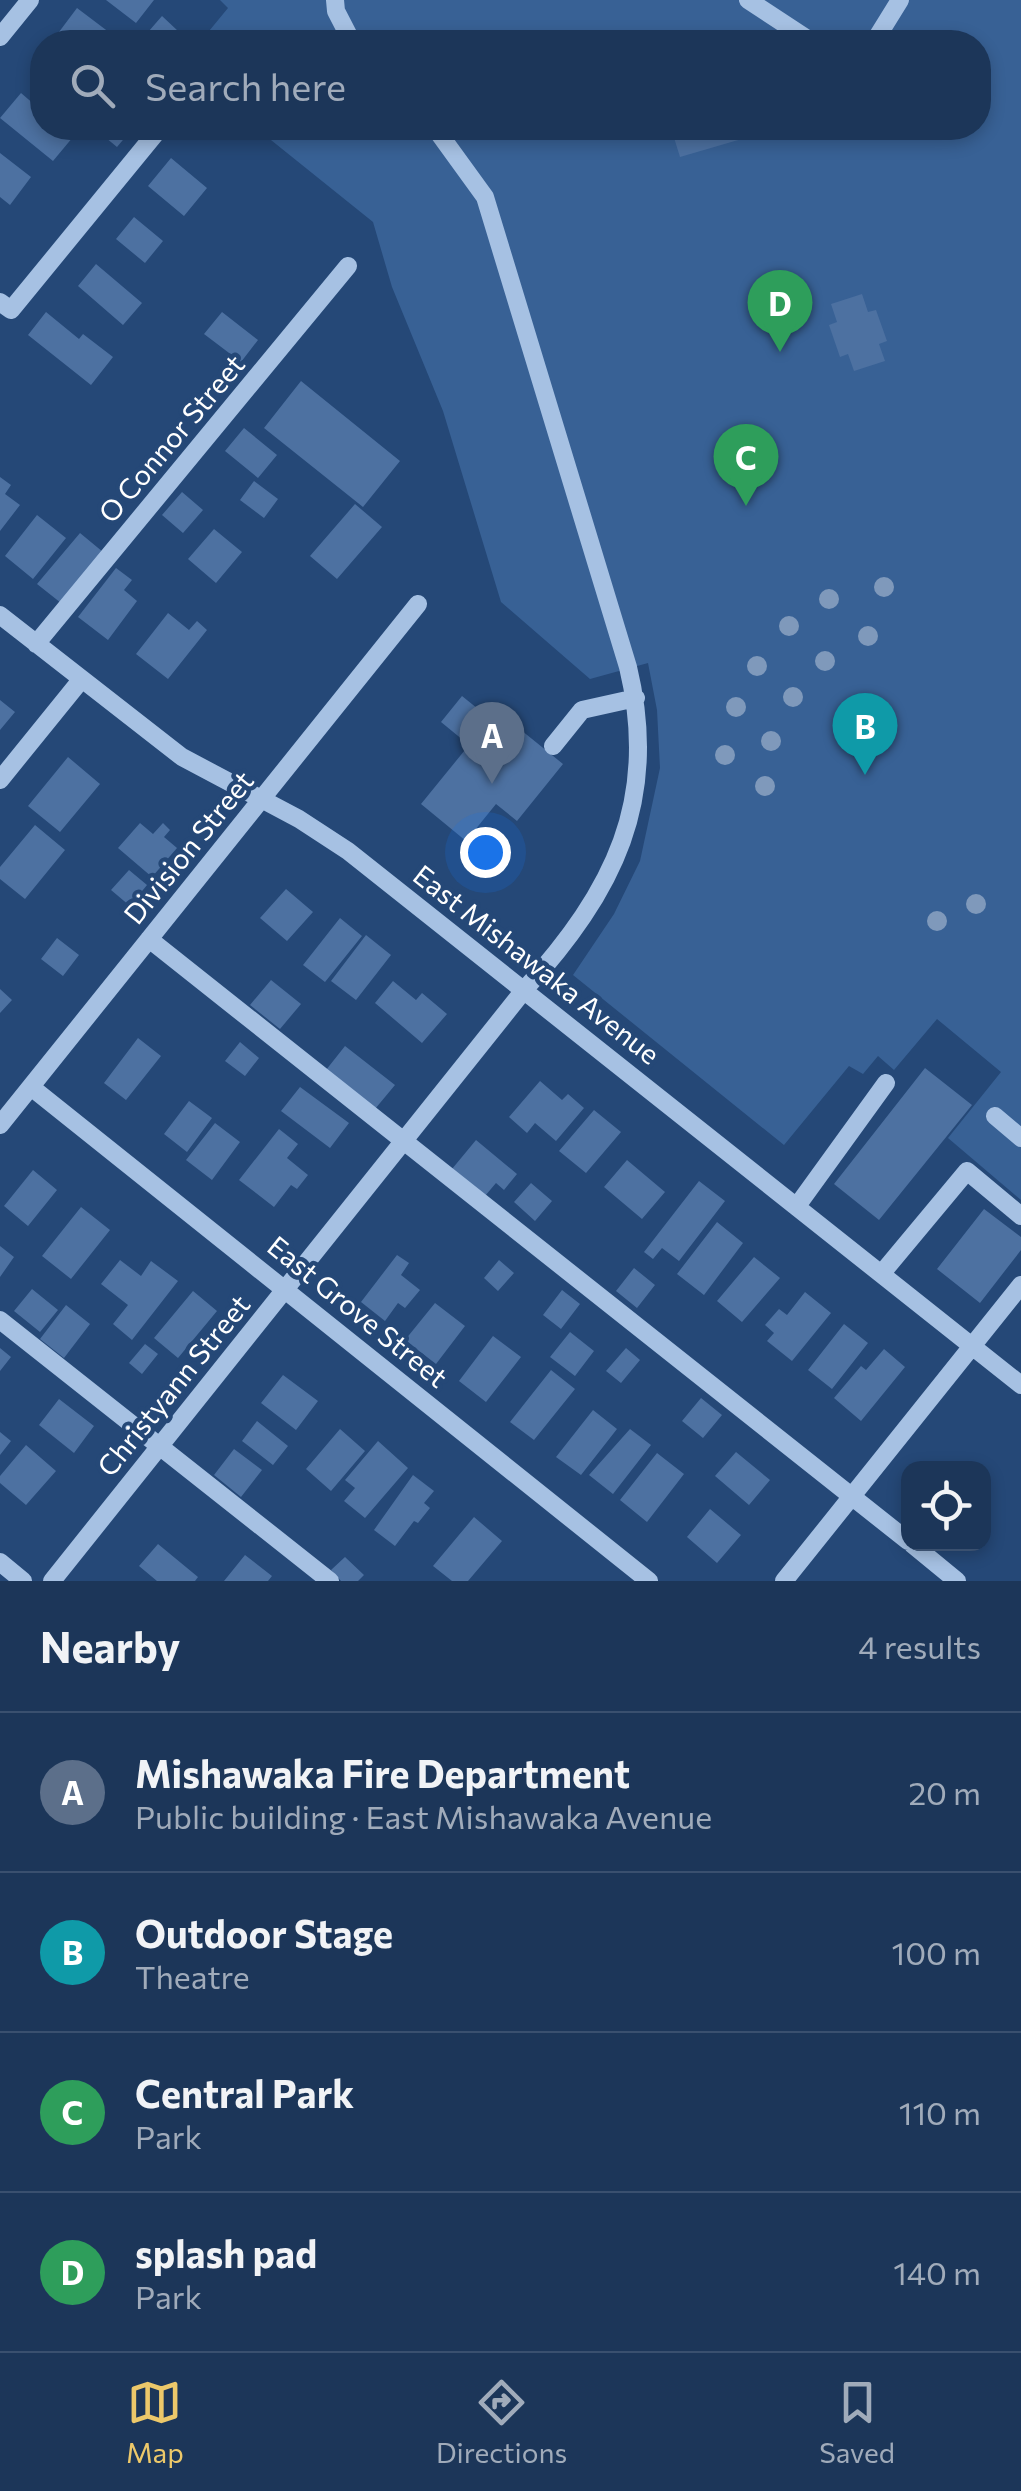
<!DOCTYPE html>
<html lang="en">
<head>
<meta charset="utf-8">
<style>
	body { margin:0; font-family:Commissioner,sans-serif; background:#294162; color:#f1f3f6 }
	.controls { position:absolute; right:30px; bottom:30px; display:grid; overflow:hidden; border-radius:20px; box-shadow:0 5px 15px #0003 }
	.controls button { width:90px; height:90px; display:grid; place-items:center; padding:0; border:0; border-bottom:2px solid #3a506f; background:#1c3659; color:#f1f3f6; font:50px sans-serif }
	.you { position:absolute; left:485px; top:852px; width:35px; height:35px; margin:-25px; border:8px solid #fff; border-radius:50%; background:#1a73e8; box-shadow:0 0 0 15px #1a73e833 }
	.badge { display:grid; place-items:center; width:65px; height:65px; border-radius:50%; background:#ecc86a; color:#fff; font-size:32px; font-weight:700 }
	.pin { position:absolute; translate:-50% -82px; filter:drop-shadow(0 2px 5px #0008) }
	.pin::after { content:''; position:absolute; top:52px; width:35px; height:30px; background:inherit; clip-path:polygon(0 0,100% 0,50% 100%) }
	.list { margin:0; padding:0; list-style:none }
	h2 { display:flex; justify-content:space-between; align-items:center; height:130px; margin:0; padding:0 40px; font-size:42px }
	h2 small { font-size:32px; font-weight:400; color:#a0abba }
	.list li { display:grid; grid-template-columns:65px 1fr auto; gap:30px; align-items:center; box-sizing:border-box; height:160px; padding:0 40px; border-top:2px solid #3a506f }
	.list b { display:block; font-size:38px; white-space:nowrap }
	.list p { margin:0; font-size:32px; white-space:nowrap; color:#a0abba }
	.list em { font-size:32px; font-style:normal; color:#a0abba }
	.icon { flex:none; width:55px; height:55px; fill:none; stroke:currentColor; stroke-width:2; stroke-linecap:round; stroke-linejoin:round }
	.map { position:relative; flex:none; width:1021px; height:1581px; overflow:hidden }
	.search { position:absolute; background:#1c3659; box-shadow:0 5px 15px #0003; left:30px; right:30px; top:30px; height:110px; display:flex; align-items:center; gap:25px; box-sizing:border-box; padding:0 35px; border-radius:40px; color:#a0abba; font-size:38px }
	.sheet { height:770px; background:#1c3659 }
	nav { display:flex; justify-content:space-around; align-items:center; box-sizing:border-box; height:140px; border-top:2px solid #3a506f; background:#1c3659; font-size:28px; color:#a0abba }
	nav a { display:grid; justify-items:center; gap:5px }
	nav .on { color:#ecc86a }
	.map>svg:first-child { display:block }
</style>
</head>
<body>
<div class="map">
<svg width="1021" height="1581" viewBox="0 0 1021 1581">
	<rect width="100%" height="100%" fill="#254877"/>
	<path fill="#386195" d="M220,0H1021V1200L948,1138L1001,1072L937,1019L894,1070L878,1056L863,1074L849,1066L784,1145L573,975L614,914L640,861L660,768L657,710L648,663L590,679L501,602L443,411L392,287L373,222L256,128H978V42H200L228,8Z"/>
	<path fill="#4d71a1" d="M106,0H154L136,23Z
		M77,8L122,42H65L56,36Z
		M162,16L178,31L168,42H146L142,39Z
		M21,93L42,111V128H62L73,137L53,161L0,118Z
		M94,128H133L117,147Z
		M671,128H742L745,138L680,157Z
		M0,153L31,177L10,205L0,197Z
		M171,158L207,188L184,216L148,186Z
		M134,217L163,241L145,263L116,239Z
		M96,264L142,303L123,325L78,286Z
		M862,294L868,312L876,310L887,341L879,344L885,361L854,371L848,354L840,357L829,325L837,322L831,304Z
		M46,312L79,339L83,334L113,357L91,385L28,335Z
		M222,312L258,340L241,362L204,334Z
		M301,381L400,461L363,507L264,428Z
		M244,428L277,455L258,478L225,451Z
		M0,477L11,485L5,494L20,505L0,531Z
		M254,481L278,499L264,518L240,500Z
		M182,492L203,510L183,533L162,515Z
		M355,504L382,527L337,579L310,556Z
		M37,515L66,538L33,579L5,556Z
		M214,529L242,552L216,583L188,559Z
		M80,533L103,552L61,603L37,584Z
		M116,568L132,580L124,590L137,601L108,640L78,617Z
		M168,613L189,630L197,621L207,630L168,679L136,654Z
		M462,696L509,734L516,726L563,764L517,821L496,804L466,841L421,804L469,745L441,722Z
		M0,700L15,712L0,730Z
		M68,757L100,784L60,832L28,806Z
		M140,823L153,834L163,823L170,830L164,837L177,848L152,877L118,848Z
		M35,825L65,850L25,899L0,879V867Z
		M129,870L147,885L130,906L111,890Z
		M286,889L313,912L287,941L260,918Z
		M340,918L362,936L325,982L303,965Z
		M366,935L391,955L356,1000L331,981Z
		M57,938L79,955L63,976L41,959Z
		M271,980L301,1004L280,1029L250,1005Z
		M393,981L416,1000L422,993L447,1014L422,1043L375,1003Z
		M0,989L12,1000L0,1013Z
		M138,1038L161,1056L126,1100L104,1083Z
		M240,1042L259,1058L245,1076L225,1061Z
		M345,1046L395,1085L375,1109L326,1070Z
		M925,1068L972,1105L879,1220L834,1184Z
		M540,1081L562,1100L568,1094L584,1108L556,1141L535,1123L527,1133L509,1117Z
		M300,1087L349,1123L330,1148L281,1111Z
		M189,1101L212,1118L187,1152L164,1134Z
		M594,1110L621,1132L586,1173L559,1151Z
		M215,1123L240,1142L212,1180L186,1160Z
		M279,1129L298,1144L287,1158L308,1175L297,1189L291,1185L274,1207L239,1180Z
		M476,1140L517,1174L504,1190L496,1183L485,1196L452,1169Z
		M627,1160L665,1192L642,1219L604,1187Z
		M33,1170L57,1190L28,1226L4,1206Z
		M699,1181L725,1201L679,1261L662,1248L653,1259L644,1252Z
		M531,1183L552,1201L535,1221L514,1202Z
		M81,1207L110,1230L71,1279L42,1256Z
		M984,1209L1021,1237V1250L980,1303L937,1269Z
		M717,1222L743,1243L704,1295L677,1274Z
		M0,1246L14,1257L0,1277Z
		M397,1255L409,1263L401,1275L420,1290L405,1308L398,1303L385,1321L361,1302Z
		M754,1257L780,1278L742,1322L717,1301Z
		M120,1260L141,1276L151,1261L178,1281L132,1340L113,1324L128,1305L101,1284Z
		M499,1260L514,1273L498,1291L484,1278Z
		M634,1268L655,1285L637,1308L616,1291Z
		M32,1289L58,1310L40,1332L14,1311Z
		M562,1290L580,1304L561,1329L543,1315Z
		M193,1291L217,1311L178,1358L154,1338Z
		M805,1292L831,1313L792,1361L767,1341L774,1333L765,1325L779,1309L787,1315Z
		M435,1303L465,1326L436,1364L405,1340Z
		M66,1305L90,1324L64,1358L40,1339Z
		M844,1324L868,1343L832,1389L808,1370Z
		M570,1332L594,1351L575,1376L550,1357Z
		M493,1336L521,1357L486,1402L459,1381Z
		M145,1344L158,1354L142,1374L129,1363Z
		M0,1348L11,1357L0,1371Z
		M626,1348L640,1360L621,1383L606,1371Z
		M884,1349L905,1367L861,1421L834,1398L861,1366L866,1370Z
		M551,1370L575,1389L534,1440L510,1422Z
		M283,1375L318,1401L296,1430L261,1403Z
		M701,1398L722,1415L703,1438L682,1421Z
		M59,1399L94,1426L74,1453L39,1425Z
		M593,1410L617,1429L581,1475L556,1457Z
		M257,1421L288,1446L273,1465L242,1441Z
		M340,1429L365,1451L331,1491L306,1469Z
		M630,1429L651,1445L613,1494L589,1475Z
		M0,1432L11,1441L0,1455Z
		M378,1441L408,1468L365,1518L344,1501L355,1488L345,1480Z
		M26,1445L56,1471L26,1505L0,1483V1476Z
		M234,1449L262,1470L241,1497L214,1475Z
		M736,1452L770,1480L749,1505L715,1476Z
		M657,1453L684,1474L647,1522L620,1500Z
		M413,1475L434,1491L424,1503L430,1508L418,1523L414,1521L395,1546L374,1530Z
		M710,1509L741,1535L717,1563L687,1537Z
		M474,1517L502,1541L468,1581H452L433,1566Z
		M158,1544L198,1577L195,1581H157L139,1566Z
		M245,1555L272,1576L268,1581H224Z
		M345,1557L364,1575L358,1581H341L331,1570Z"/>
	<g fill="none" stroke-linecap="round" stroke-linejoin="round">
		<path stroke="#a6c1e3" stroke-width="18" d="M335,0L336,11L352,42
			M748,0L812,42
			M0,37L30,0
			M874,42L900,0
			M0,302L11,310L160,128
			M0,615L182,757L299,819L348,851L1021,1385
			M36,644L348,266
			M553,746L582,710L636,698
			M0,780L81,680
			M149,939L908,1541
			M31,1087L649,1581
			M995,1116L1021,1138
			M0,1125L418,604
			M797,1206L886,1083
			M882,1273L967,1171L1021,1216
			M0,1320L330,1581
			M912,1544L957,1581
			M0,1562L23,1581
			M52,1581L525,989C614,891 660,800 628,667L485,197L435,128
			M784,1581L1021,1285"/>
	</g>
	<g fill="#7f99bb">
		<circle cx="884" cy="587" r="10"/>
		<circle cx="829" cy="599" r="10"/>
		<circle cx="789" cy="626" r="10"/>
		<circle cx="868" cy="636" r="10"/>
		<circle cx="825" cy="661" r="10"/>
		<circle cx="757" cy="666" r="10"/>
		<circle cx="793" cy="697" r="10"/>
		<circle cx="736" cy="707" r="10"/>
		<circle cx="771" cy="741" r="10"/>
		<circle cx="725" cy="755" r="10"/>
		<circle cx="765" cy="786" r="10"/>
		<circle cx="976" cy="904" r="10"/>
		<circle cx="937" cy="921" r="10"/>
	</g>
	<g text-anchor="middle" dominant-baseline="central" stroke-width="9" stroke-linejoin="round" paint-order="stroke">
		<g font-size="28" fill="#fff" stroke="#254877">
			<text transform="translate(171 438) rotate(-50)">O Connor Street</text>
			<text transform="translate(188 847) rotate(-51)">Division Street</text>
			<text transform="translate(537 964) rotate(38)">East Mishawaka Avenue</text>
			<text transform="translate(358 1311) rotate(39)">East Grove Street</text>
			<text transform="translate(173 1385) rotate(-51)">Christyann Street</text>
		</g>
	</g>
</svg>
<div class="controls">
<button><svg class="icon" aria-label="locate" viewBox="0 0 24 24"><circle cx="12" cy="12" r="6"/><path d="M12 2v4M12 18v4M2 12h4M18 12h4"/></svg></button>
</div>
<div class="you"></div>
<div class="pin badge" style="left:492px;top:784px;background:#5c6f8a">A</div>
<div class="pin badge" style="left:865px;top:775px;background:#0f9aa8">B</div>
<div class="pin badge" style="left:746px;top:506px;background:#2e9e5b">C</div>
<div class="pin badge" style="left:780px;top:352px;background:#2e9e5b">D</div>
<div class="search"><svg class="icon" aria-label="search" viewBox="0 0 24 24"><circle cx="10" cy="10" r="6"/><path d="M15 15l6 6"/></svg>Search here</div>
</div>
<section class="sheet">
<h2>Nearby<small>4 results</small></h2>
<ul class="list">
<li><span class="badge" style="background:#5c6f8a">A</span><div><b>Mishawaka Fire Department</b><p>Public building · East Mishawaka Avenue</p></div><em>20 m</em></li>
<li><span class="badge" style="background:#0f9aa8">B</span><div><b>Outdoor Stage</b><p>Theatre</p></div><em>100 m</em></li>
<li><span class="badge" style="background:#2e9e5b">C</span><div><b>Central Park</b><p>Park</p></div><em>110 m</em></li>
<li><span class="badge" style="background:#2e9e5b">D</span><div><b>splash pad</b><p>Park</p></div><em>140 m</em></li>
</ul>
</section>
<nav>
<a class="on"><svg class="icon" aria-label="map" viewBox="0 0 24 24"><path d="M3 6l6-2 6 2 6-2v14l-6 2-6-2-6 2zM9 4v14M15 6v14"/></svg>Map</a>
<a><svg class="icon" aria-label="directions" viewBox="0 0 24 24"><path d="M12 3l9 9-9 9-9-9zM9 14v-3h6M13 9l2 2-2 2"/></svg>Directions</a>
<a><svg class="icon" aria-label="saved" viewBox="0 0 24 24"><path d="M7 4h10v16l-5-4-5 4z"/></svg>Saved</a>
</nav>
</body>
</html>
